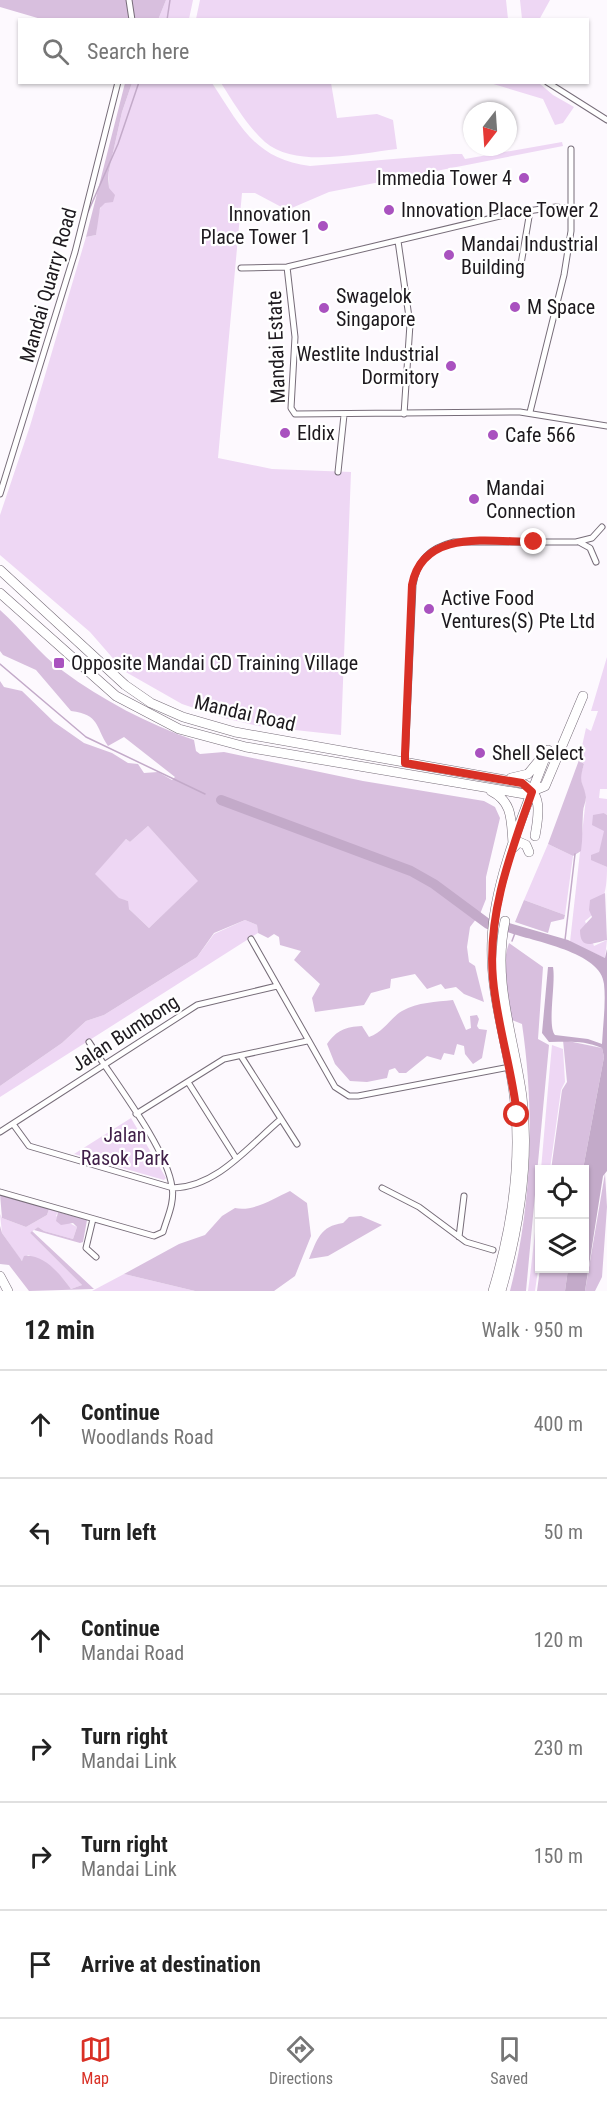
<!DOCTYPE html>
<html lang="en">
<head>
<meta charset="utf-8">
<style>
	body { margin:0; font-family:"Roboto Condensed",sans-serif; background:#f2f2f2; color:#222 }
	.controls { position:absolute; right:18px; bottom:18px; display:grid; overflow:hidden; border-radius:0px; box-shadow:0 2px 4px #0004 }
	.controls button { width:54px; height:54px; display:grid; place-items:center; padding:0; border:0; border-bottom:2px solid #e0e0e0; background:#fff; color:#222; font:30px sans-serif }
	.compass { position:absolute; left:463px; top:102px; width:54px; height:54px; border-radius:50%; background:#fff; box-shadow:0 2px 4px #0004; rotate:197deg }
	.stop { position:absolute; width:18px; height:18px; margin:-14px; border:4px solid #d93025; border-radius:50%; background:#fff }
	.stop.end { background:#d93025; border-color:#fff; box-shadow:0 2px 6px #0008 }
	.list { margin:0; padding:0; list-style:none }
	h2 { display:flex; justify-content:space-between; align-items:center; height:78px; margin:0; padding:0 24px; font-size:26px }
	h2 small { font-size:20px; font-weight:400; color:#767676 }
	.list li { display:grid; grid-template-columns:39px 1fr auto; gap:18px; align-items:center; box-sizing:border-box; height:108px; padding:0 24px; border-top:2px solid #e0e0e0 }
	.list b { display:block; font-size:22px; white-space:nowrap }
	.list p { margin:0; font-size:20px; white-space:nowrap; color:#767676 }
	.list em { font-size:20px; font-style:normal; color:#767676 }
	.icon { flex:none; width:33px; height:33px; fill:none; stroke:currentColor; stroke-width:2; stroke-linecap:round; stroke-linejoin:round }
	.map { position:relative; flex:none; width:607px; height:1291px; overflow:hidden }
	.search { position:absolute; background:#fff; box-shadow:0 2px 4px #0004; left:18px; right:18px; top:18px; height:66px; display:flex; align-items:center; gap:15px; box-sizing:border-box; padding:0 21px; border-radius:0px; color:#767676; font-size:22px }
	.sheet { height:726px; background:#fff }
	nav { display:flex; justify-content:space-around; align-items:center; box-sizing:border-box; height:84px; border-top:2px solid #e0e0e0; background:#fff; font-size:16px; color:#767676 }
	nav a { display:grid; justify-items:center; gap:3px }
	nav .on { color:#d93025 }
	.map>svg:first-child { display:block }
</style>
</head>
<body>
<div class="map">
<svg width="607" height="1291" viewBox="0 0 607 1291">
	<rect width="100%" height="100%" fill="#fdf9fe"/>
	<path fill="#eed7f4" d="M166,0H193L189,19L158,20Z
		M200,0H506L508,19H196Z
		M520,0H550L539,20L522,19Z
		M132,83H212C240,125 254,159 310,166L453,154H462L465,159L562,142L563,146L329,192L287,210L255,193H242L218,458L272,469L351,472L341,735L258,726L224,718L182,704L124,671L90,632L0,555V515L30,426L86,237L96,235C97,227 97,216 100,209C105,198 112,188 108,175L122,112Z
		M221,83H331L337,118L377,114L393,120L397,149C360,153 296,169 265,142C247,126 234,103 221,83Z
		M490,83H539L553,95L574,107L563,123L555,125L543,99Z
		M607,657V789H600L599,798L607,799V815L604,813V838L599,852V863L607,867C607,888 605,907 585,921L594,946L607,940L605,958L570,942L586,798L580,777L584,764L579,760L586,728L591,731L598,711H591Z
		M148,826L199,881L149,928L128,908V901L119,899L94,874L126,839L130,842Z
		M548,844L573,856L565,915L524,900Z
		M245,920L257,925L258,933L0,1097V1086L62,1043L86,1021L104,1015L197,957L214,934Z
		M552,1045L563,1049L565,1082L561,1090L550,1169L540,1170V1256L535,1291H528C539,1210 544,1127 552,1045Z
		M131,1118L166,1178L164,1180L74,1154Z
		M49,1209L58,1212L56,1216L77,1227L73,1239L44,1231L38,1227L30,1233L82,1285L71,1289C59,1272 47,1263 28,1255L23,1261L20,1259L2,1233L0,1214L2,1218L26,1227L47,1215Z
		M124,1274L195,1291H92Z"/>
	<path fill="#d8bfde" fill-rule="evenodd" d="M0,0H166L158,20L41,19L0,7Z
		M125,83H132L122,112L108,175L109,188L115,195L113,202L105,203L100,208L96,235L86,237Z
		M0,610C22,629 39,654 63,671C102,700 148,724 194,740L196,751L200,754L224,752L363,781L484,801L495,807L500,818L486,877V899L480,914L470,927L467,947L469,962L475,966L484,1002L464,994L456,987L445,989L441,984L427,989L415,974L391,979L390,988L371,993L364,1005L315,1012L312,998L320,984L294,960L301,951L280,945L279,937L274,934L268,938L258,933L257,925L245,920L214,933L197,957L104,1015L86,1021L62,1043L0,1086V681L4,687L22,691L54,722L84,743L112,753L128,763L138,764L144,773L158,772L172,780L175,777L124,737L108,746C95,726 100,715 71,711L36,670L3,655L0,651ZM148,826L198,881L149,928L129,909L128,901L119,898L95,874L126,839L130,842Z
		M579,760L584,764C578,785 583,780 586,797C586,802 583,807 583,812C582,825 583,838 581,851L573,856L548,844Z
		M604,813L607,815V867L591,860V855L599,852L604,831L592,825L593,815Z
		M605,893L607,940C593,943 580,951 580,930L592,917L589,910L590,900Z
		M524,900L565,915L564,919L551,922L548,933L515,922Z
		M509,943L543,967L538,1039L549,1045L526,1291H510C532,1205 535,1112 522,1024L512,1020C508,995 500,968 509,943Z
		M453,1000L466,1030L471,1028L470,1016L477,1015L479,1019L477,1026L479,1029L487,1030L482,1058L473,1064L465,1054L464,1046L457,1044L454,1055L444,1053L441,1060L427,1056L406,1073H399L395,1068L389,1070L387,1078L367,1082L350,1081L335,1064L327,1044C337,1030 345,1027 362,1026L369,1037C384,1032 389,1019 402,1011C418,1002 436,1002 453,1000Z
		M563,1040L602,1048L604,1057L583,1169L551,1170L562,1090L567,1082Z
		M605,1173L607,1207L602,1277L595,1291H585Z
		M290,1191L307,1203L311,1236L295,1276L274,1291H195L124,1274L179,1244L205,1235L222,1216L235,1208C254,1212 274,1198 290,1191Z
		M0,1194L49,1209L47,1215L26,1227L2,1218Z
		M58,1212L87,1220L83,1242L80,1243L34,1230L38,1227L44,1231L73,1239L77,1227L73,1223L61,1225L56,1221Z
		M361,1216L382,1225L328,1256L309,1259C317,1240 320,1226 343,1223L349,1217Z
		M0,1226L2,1233L22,1261L24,1256C44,1254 60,1274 71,1289L82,1285L30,1233L32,1231L94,1289L29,1291L9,1265L0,1264Z
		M540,1269H568L565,1291H537Z"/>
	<path fill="#c3aac9" d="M509,923L568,940L605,958L607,949V1171L603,1176L585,1291H565L568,1269L584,1268L583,1169L604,1057L602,1048C583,1040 568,1042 549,1042L542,1033L548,967H553C556,983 547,1026 555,1035L588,1039L602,1044C603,1024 606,1003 604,984C602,952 531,941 507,932Z"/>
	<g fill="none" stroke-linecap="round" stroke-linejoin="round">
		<path stroke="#c3aac9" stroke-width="1.5" d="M167,20L170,0
			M88,212L118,144L139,82
			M0,664L86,737L205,794
			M565,940L575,854
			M512,941L515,933"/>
		<path stroke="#c3aac9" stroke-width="10" d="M221,800L411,871L434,884L488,924"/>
		<defs>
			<path id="street" d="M129,0L132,20
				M547,82L607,120
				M398,241L410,324L404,414
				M287,267L295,337L291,408L295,414L520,412L607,426
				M241,268L287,267L513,213L556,207L573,209
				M520,270L530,211
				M530,412L564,275L571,231V149
				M338,472L344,415
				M0,494L75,252L118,82
				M579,542L590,548L596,562
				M405,763L413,585C417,560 430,548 454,542H576L592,538L602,527
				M251,939L335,1087L349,1096H358L510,1067
				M241,1056L297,1144
				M188,1082L236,1158
				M136,1114L224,1059L307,1041
				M13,1124L29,1146L173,1188C217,1187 249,1146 281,1119
				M0,1132L197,1005L277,986
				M382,1188L419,1207L466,1242L493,1250
				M0,1192L154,1236L163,1232C167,1218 175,1202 172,1187C167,1148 112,1078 89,1042
				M93,1219L86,1248L96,1257
				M459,1237L464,1196"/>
			<path id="primary" d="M0,570L125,685L151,703L183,717L235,732L522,783C544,793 538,818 535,836
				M0,593L116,696L179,729L246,747L525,794L545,786L583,696
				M511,778L528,774L542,757
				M491,791C513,802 511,820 513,843
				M513,848L519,842L526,845L529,852
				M0,1276L8,1291
				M493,1291C514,1222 524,1152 512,1080C504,1033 490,989 492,941C494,879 526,808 548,750
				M501,1291C519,1228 530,1163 522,1097C514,1037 492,982 505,921"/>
		</defs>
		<use href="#street" stroke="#776d79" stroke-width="7"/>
		<use href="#primary" stroke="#776d79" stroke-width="10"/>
		<use href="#street" stroke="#fff" stroke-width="5"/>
		<use href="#primary" stroke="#fff" stroke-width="9"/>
	</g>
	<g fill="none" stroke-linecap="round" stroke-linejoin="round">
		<path stroke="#d93025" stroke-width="8" d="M517,1115C512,1069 497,1025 493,979C487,914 511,852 532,792L522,783L405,763V754L412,585C423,528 490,542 534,542"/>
	</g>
	<g fill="#a952bf" stroke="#fff" stroke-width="2">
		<circle cx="524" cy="178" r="6"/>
		<circle cx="389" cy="210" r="6"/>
		<circle cx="323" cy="226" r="6"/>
		<circle cx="449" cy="255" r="6"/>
		<circle cx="515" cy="307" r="6"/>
		<circle cx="324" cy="308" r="6"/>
		<circle cx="451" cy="366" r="6"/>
		<circle cx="285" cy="433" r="6"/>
		<circle cx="493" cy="435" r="6"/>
		<circle cx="474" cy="499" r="6"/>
		<circle cx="429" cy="609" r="6"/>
		<rect x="53" y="657" width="12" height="12" rx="3"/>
		<circle cx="480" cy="753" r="6"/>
	</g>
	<g text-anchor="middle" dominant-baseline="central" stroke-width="4.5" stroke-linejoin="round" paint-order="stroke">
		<g font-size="20" fill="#1d191e" stroke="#fff" text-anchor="start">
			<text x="512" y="178" text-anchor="end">Immedia Tower 4</text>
			<text x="401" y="210">Innovation Place Tower 2</text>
			<text x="311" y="214" text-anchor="end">Innovation<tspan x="311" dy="23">Place Tower 1</tspan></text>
			<text x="461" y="244">Mandai Industrial<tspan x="461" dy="23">Building</tspan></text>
			<text x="336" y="296">Swagelok<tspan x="336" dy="23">Singapore</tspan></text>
			<text x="527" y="307">M Space</text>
			<text x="439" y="354" text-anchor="end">Westlite Industrial<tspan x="439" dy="23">Dormitory</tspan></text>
			<text x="297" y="433">Eldix</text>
			<text x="505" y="435">Cafe 566</text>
			<text x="486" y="488">Mandai<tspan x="486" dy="23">Connection</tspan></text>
			<text x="441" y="598">Active Food<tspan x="441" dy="23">Ventures(S) Pte Ltd</tspan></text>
			<text x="71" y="663">Opposite Mandai CD Training Village</text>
			<text x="492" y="753">Shell Select</text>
		</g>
		<g font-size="20" fill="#1d191e" stroke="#fff">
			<text transform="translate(48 285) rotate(-74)">Mandai Quarry Road</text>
			<text transform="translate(276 347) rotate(-92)">Mandai Estate</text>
			<text transform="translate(245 713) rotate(13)">Mandai Road</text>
			<text transform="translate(125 1033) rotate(-33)">Jalan Bumbong</text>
		</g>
		<g font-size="20" fill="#401f48" stroke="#fff">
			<text x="125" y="1135">Jalan<tspan x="125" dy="23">Rasok Park</tspan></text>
		</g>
	</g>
</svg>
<div class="controls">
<button><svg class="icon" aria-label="locate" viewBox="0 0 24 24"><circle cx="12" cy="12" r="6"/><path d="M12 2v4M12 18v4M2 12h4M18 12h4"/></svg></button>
<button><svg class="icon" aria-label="layers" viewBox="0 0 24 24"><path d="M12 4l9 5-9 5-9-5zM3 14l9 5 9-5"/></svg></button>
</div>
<svg class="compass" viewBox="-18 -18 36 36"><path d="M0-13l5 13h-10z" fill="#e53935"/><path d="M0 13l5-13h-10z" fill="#767676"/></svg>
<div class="stop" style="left:517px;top:1115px"></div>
<div class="stop end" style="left:534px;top:542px"></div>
<div class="search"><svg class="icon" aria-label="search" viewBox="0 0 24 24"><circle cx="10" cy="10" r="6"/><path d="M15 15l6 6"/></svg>Search here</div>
</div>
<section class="sheet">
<h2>12 min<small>Walk · 950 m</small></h2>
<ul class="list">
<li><svg class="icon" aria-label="ahead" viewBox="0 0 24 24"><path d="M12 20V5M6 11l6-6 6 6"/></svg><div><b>Continue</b><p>Woodlands Road</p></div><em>400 m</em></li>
<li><svg class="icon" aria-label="left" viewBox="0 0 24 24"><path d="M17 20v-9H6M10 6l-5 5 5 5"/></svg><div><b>Turn left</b></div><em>50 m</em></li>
<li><svg class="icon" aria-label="ahead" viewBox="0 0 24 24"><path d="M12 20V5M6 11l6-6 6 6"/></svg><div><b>Continue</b><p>Mandai Road</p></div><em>120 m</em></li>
<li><svg class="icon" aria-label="right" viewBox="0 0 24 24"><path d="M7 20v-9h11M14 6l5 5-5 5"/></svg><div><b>Turn right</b><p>Mandai Link</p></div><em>230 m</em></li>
<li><svg class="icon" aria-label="right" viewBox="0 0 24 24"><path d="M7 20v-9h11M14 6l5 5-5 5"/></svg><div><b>Turn right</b><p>Mandai Link</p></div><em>150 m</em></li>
<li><svg class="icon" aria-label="arrive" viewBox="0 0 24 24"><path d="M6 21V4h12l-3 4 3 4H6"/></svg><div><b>Arrive at destination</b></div></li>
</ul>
</section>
<nav>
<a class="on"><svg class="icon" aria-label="map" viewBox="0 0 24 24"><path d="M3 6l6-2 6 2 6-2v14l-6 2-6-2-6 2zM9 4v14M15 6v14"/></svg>Map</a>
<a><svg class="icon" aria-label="directions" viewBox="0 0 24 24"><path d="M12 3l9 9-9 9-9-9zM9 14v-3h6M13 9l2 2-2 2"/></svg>Directions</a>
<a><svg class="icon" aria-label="saved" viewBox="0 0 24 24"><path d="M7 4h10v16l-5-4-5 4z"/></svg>Saved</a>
</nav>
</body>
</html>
